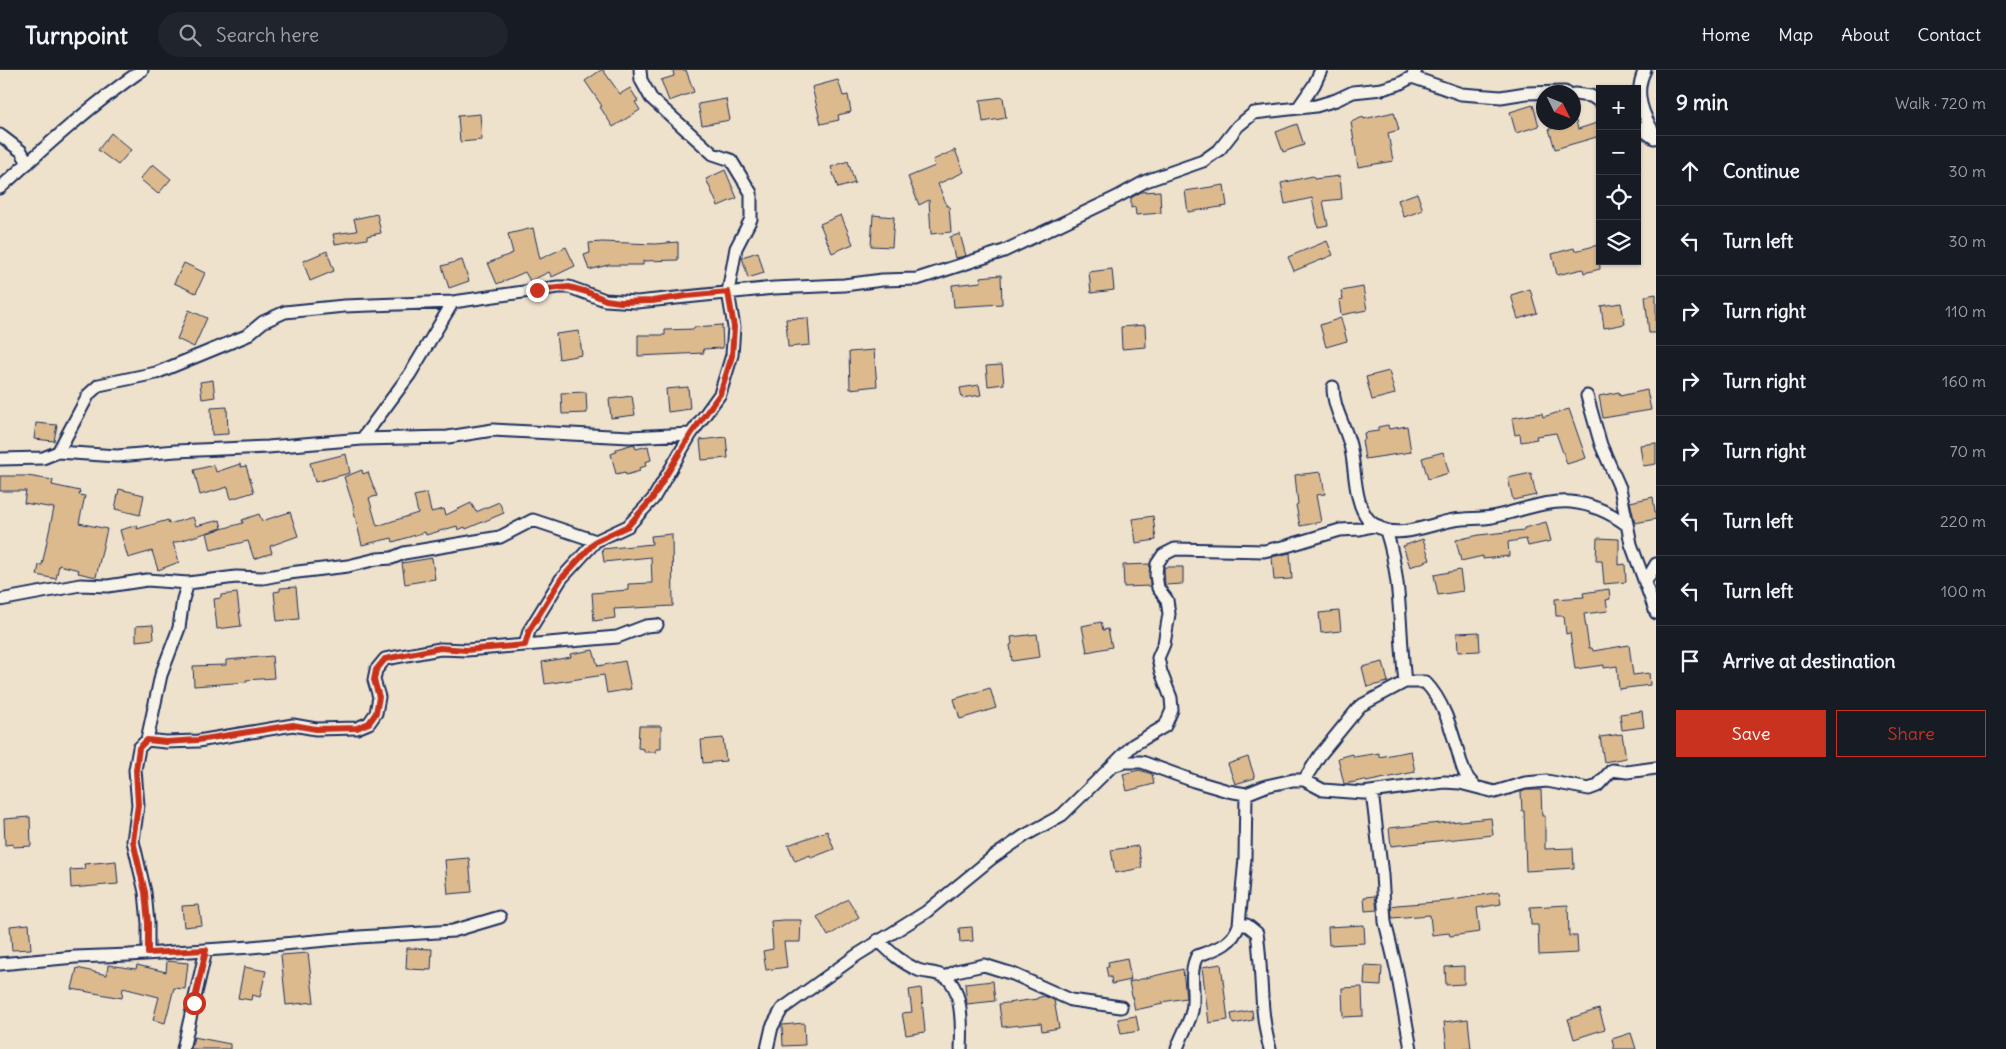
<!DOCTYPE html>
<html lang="en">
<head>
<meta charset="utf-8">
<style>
	body { margin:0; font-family:Delius,sans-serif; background:#20242c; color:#f1f3f6 }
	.controls { position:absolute; right:15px; top:15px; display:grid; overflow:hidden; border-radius:0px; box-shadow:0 1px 4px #0004 }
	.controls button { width:45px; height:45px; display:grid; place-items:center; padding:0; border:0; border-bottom:1px solid #363941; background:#171b24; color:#f1f3f6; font:25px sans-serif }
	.compass { position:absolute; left:1536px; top:15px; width:45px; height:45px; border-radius:50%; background:#171b24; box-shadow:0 1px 4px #0004; rotate:133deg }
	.stop { position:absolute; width:15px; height:15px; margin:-11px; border:4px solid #c8321e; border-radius:50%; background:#fff }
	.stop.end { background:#c8321e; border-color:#fff; box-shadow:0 1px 5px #0008 }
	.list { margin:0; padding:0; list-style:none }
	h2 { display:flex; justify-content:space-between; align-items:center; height:65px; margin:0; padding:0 20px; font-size:21px }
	h2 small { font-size:16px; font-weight:400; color:#9ea1a6 }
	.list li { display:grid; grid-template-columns:32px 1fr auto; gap:15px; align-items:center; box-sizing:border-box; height:70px; padding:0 20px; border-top:1px solid #363941 }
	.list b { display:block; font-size:19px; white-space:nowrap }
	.list em { font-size:16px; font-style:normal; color:#9ea1a6 }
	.actions { display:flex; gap:10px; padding:15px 20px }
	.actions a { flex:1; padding:11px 0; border:1px solid #c8321e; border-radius:0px; text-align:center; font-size:18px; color:#c8321e }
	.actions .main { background:#c8321e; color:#fff }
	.icon { flex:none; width:28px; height:28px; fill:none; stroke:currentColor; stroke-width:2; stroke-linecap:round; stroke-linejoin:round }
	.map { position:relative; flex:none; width:1656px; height:979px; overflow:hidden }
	header { display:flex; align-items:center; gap:30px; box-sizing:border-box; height:70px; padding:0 25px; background:#171b24; border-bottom:1px solid #363941 }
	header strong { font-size:24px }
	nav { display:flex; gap:28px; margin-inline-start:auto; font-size:18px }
	.search { width:350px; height:45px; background:#20242c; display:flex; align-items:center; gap:12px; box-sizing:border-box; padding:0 18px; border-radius:28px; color:#9ea1a6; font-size:19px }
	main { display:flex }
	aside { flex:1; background:#171b24 }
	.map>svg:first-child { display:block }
</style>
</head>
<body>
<header>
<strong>Turnpoint</strong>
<div class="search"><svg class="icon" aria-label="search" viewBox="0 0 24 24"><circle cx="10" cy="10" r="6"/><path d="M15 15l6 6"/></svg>Search here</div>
<nav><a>Home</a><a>Map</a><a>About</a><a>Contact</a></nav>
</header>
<main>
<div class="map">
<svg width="1656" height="979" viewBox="0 0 1656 979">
	<rect width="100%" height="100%" fill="#efe2cd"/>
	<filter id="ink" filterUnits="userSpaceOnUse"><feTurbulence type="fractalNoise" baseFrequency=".02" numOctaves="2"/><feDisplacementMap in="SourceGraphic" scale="10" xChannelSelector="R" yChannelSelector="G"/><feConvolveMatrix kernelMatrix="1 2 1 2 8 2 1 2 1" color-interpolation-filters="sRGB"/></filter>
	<g filter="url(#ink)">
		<path fill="#dcba8e" stroke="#1b2f5e" d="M601,0H603L620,24L630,18L638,31L635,32L640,40L613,57L600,37L602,36L585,11Z
			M673,0H686L694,22L669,31L661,10L674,6Z
			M838,10L843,26L848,25L851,42L838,45L839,50L821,54L812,17Z
			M1003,27L1006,48L983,52L980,30Z
			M726,29L730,50L702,55L698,34Z
			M1533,35L1539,56L1516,63L1510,42Z
			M1394,42L1399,60L1388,63L1393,91L1358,97L1351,52L1363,47L1364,49Z
			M480,44L482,70L460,72L458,46Z
			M1576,51L1578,59L1600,52V66L1555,79L1549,59Z
			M1297,54L1304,75L1283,82L1276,62Z
			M111,63L131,80L118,95L98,80Z
			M955,80L964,102L938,114L947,136H949L951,162L931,164L929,130L919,135L908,107L935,96L933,90Z
			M848,91L855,113L838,118L831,97Z
			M153,94L171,109L158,124L140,109Z
			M725,100L737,128L718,136L706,109Z
			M1313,106L1314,109L1340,106L1342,129L1323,131L1328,155L1318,157L1312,128L1285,134L1281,113Z
			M1224,115L1227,136L1188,142L1185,121Z
			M1160,121L1161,143L1136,145L1135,137L1131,138V128L1141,122Z
			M1417,123L1423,140L1404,147L1398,130Z
			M377,144L381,163L367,166V169L335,174L333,164L357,161L354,149Z
			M841,145L853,174L832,183L820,154Z
			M873,145L894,147L892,177L871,176Z
			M533,158L540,189L566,177L575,196L552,207L549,202L530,211L525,202L497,214L488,193L513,183L508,164Z
			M960,164L966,186L955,188L950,167Z
			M1327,171L1333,185L1294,201L1288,187Z
			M602,172L655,174L678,172V190L643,191V195H608L589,200L584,185L590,183L589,173Z
			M1598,175L1600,199L1584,203L1583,199L1557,205L1552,184L1574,178L1575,181Z
			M327,181L334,201L310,211L303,191Z
			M758,182L764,203L748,208L742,187Z
			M462,190L469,211L449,218L442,196Z
			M184,193L205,203L196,223L174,213Z
			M1112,199L1114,220L1091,223L1089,202Z
			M1001,205L1002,234L954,237L952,215L981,212L980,207Z
			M1363,217L1367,240L1341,245L1339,230L1343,229L1341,221Z
			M1530,219L1537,243L1518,249L1511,225Z
			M1656,224V263H1649L1645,226Z
			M1621,233L1625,254L1604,258L1601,236Z
			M189,240L207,248L194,277L177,269Z
			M808,248L810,275L788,277L786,249Z
			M1341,248L1347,271L1326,277L1320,255Z
			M722,255L723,278L703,279L704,283L638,286V265H665V260L694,259V257Z
			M1145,255L1146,277L1122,279L1121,257Z
			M579,261L582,285L559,289L556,264Z
			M874,280L877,316L850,319L849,282Z
			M1002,295L1004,314L988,316L986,296Z
			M1389,301L1395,324L1372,330L1366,307Z
			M213,310L215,327L202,329L200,312Z
			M979,315L981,325L962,328L960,318Z
			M688,317L690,339L668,342L666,319Z
			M1647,320L1651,340L1603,348L1599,326L1619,322L1620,326Z
			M586,322L587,343L562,344L561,323Z
			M632,326L635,345L611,348L609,329Z
			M227,337L228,364L212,365L211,338Z
			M1569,339L1586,388L1567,394L1556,363L1536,366L1537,369L1521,372L1520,364L1515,365L1512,348L1542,343L1543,347Z
			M36,353L57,355L54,371L34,369Z
			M1388,355L1389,359L1407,356L1411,382L1365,389L1362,370H1365L1364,363L1378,361V357Z
			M726,367L728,388L702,390L700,370Z
			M1656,373V394L1643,396L1640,375Z
			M634,374L636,379L648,376L651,390L645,392L646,396L639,398L640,401L626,405L625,402L616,404L611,384L616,382V379Z
			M1443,382L1449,403L1428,409L1422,388Z
			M346,384L350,403L315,412L310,393Z
			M240,394L241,397L246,396L254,422L231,429L228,417L200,425L194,400L214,395L216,402Z
			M362,400L363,404L368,402L377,426L369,428L377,456L418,443L414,426L427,423L431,442L444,439L446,445L471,433L476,442L499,432L504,443L466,459L465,457L458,460L457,456L426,465L425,462L393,472L392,468L362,475L353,438H354L344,407Z
			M1321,402L1325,424L1316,425L1321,452L1300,456L1296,435L1298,434L1295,405Z
			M1531,403L1536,425L1513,430L1508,408Z
			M0,406H27L53,410L52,415L80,421L79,425L85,426L79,453L107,459L96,507L78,503L79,500L59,495L56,509L37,505L39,495H42L54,438L24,433L26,421H0Z
			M119,419L144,425L140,445L115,439Z
			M1653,427L1656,449L1635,453L1630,432Z
			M290,442L298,466L270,476L272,483L254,489L248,471L211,480L207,463L243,453L242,450L259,444L262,451Z
			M1153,446L1156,470L1136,473L1133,449Z
			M193,447L196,456L220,450L222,458L173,473L179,492L158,500L152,481L128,488L120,460L138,455L137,459L168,450L169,454Z
			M1546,452L1551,471L1528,476L1526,469L1508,472L1509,486L1483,489V486L1461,491L1456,470L1479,465L1524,460V458Z
			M672,464L673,536L614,539L615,548L594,551L592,523L628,520V514L652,513L651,487L604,492L602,479L652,474L651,466Z
			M1597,468L1619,469V495L1625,494L1626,512L1604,514L1602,491H1596Z
			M1423,469L1430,490L1410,497L1403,476Z
			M1290,483L1292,509L1274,510L1272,487Z
			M432,488L435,509L405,514L402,493Z
			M1150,494V516L1124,517L1123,495Z
			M1164,497H1183V514L1165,515Z
			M1460,500L1463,521L1438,525L1434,505Z
			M296,517L299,549L277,551L274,522L280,521V518Z
			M1609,519L1610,529L1606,530L1608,541L1584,544L1589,578H1592L1593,581L1629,575L1633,605L1649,603L1650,615L1619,619L1617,596L1604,598V595L1575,599L1570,563L1566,564L1564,546H1556L1555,529L1584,527L1583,523Z
			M237,523L241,556L217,559L214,529L221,528V525Z
			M1339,541L1341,561L1321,563L1319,543Z
			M1101,552L1103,560L1108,559L1112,577L1087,582L1082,556Z
			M153,555L154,569L136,571V556Z
			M1479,562L1480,581L1458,582L1457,563Z
			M1037,564L1040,587L1012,591L1010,575L1012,574L1011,567Z
			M593,580L598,596L625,591L631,619L607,623L604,605L545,614L542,592L571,587L570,584Z
			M272,586L274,608L246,610L247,612L194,616L193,596L226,595V590Z
			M1383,592L1388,612L1367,617L1362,597Z
			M990,618L996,638L960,649L954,629Z
			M1642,641L1644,657L1622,660L1620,644Z
			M639,656H661V679H656V682H644V679L638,678Z
			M1622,664L1626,688L1604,692L1600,667Z
			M723,668L726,691L703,693L701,670Z
			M1411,681L1415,702L1366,712L1365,710L1344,714L1338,688L1353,684L1354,687L1379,683V687Z
			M1248,687L1255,708L1235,714L1228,694Z
			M1139,700L1152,704L1154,714L1127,721L1123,704Z
			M1526,720H1541L1542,746H1545V779L1573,778L1574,798L1526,801L1524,741H1522L1521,722Z
			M30,747L31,776L13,777V774L5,775L4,749Z
			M1491,748L1493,765L1391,776L1389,758Z
			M827,761L834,779L811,788L810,785L795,791L788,775Z
			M1138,776L1142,798L1115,803L1111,780Z
			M469,788L472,822L448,824L445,790Z
			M116,791L118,814L71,818L70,800L85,799L84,794Z
			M1499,822L1501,834L1477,838L1480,862L1450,866L1449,863L1432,865L1430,845L1392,848L1391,836L1397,835L1448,831Z
			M1375,826L1377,840L1365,841L1364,827Z
			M848,829L859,847L828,866L817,847Z
			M199,835L202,855L184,857L182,836Z
			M1568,835L1569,866H1577L1578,883L1539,885L1538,855H1531L1530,837Z
			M783,850H801L800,872H784L787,897L766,900L763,881L773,879L771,851Z
			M29,854L31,879L12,880L10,856Z
			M1364,855L1365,873L1329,875L1328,857Z
			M972,857L973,871L960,872L959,858Z
			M407,878L432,879L431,900L406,899Z
			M308,883L314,932L286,935L281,885Z
			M1127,888L1131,910L1112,914L1111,907H1108L1106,897H1109L1108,892Z
			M167,891L188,893L185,919L174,918L165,953L153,950L159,927L123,918L122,928L72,919L77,898L107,905L108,895L136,899L137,895L166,902Z
			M1221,894L1228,950L1209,953L1202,897Z
			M1365,895L1382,896L1381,916L1364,915Z
			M1464,896V914L1446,915L1445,897Z
			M244,897L266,901L260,927L252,925L251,930L238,928Z
			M1183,899L1186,928L1162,932L1163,934L1135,940L1129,912Z
			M993,911L995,931L967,934L965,914Z
			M1362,917L1363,946L1343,947L1342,918Z
			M921,918L925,962L906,965L902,943L912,942L909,920Z
			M1044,926L1054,930L1059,958L1042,961L1041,953L1002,957L999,934L1037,929V928Z
			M1599,939L1605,959L1574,969L1568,949Z
			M1252,940L1253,950L1233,954L1231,944Z
			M1136,946L1139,961L1121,964L1118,949Z
			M1468,949L1471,979H1447L1444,952Z
			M804,953L805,975L783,976L782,955Z
			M1631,963L1636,979H1614L1612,969Z
			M194,967L230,974V979H191Z"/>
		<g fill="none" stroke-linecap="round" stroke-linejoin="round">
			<defs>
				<path id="minor" d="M1645,0C1633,23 1643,46 1656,66
					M1412,7L1461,24L1501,27L1526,23L1565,22
					M1574,24L1591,26L1600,32
					M1298,38L1314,15L1321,0
					M1637,56L1654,68
					M0,65L21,81L28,93
					M0,118C45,77 91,35 142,0
					M1333,317C1333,338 1345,355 1350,375C1356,398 1353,430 1368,449C1391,475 1427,454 1454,450C1467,448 1480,449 1492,447C1518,442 1544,430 1571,432C1591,434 1611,443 1627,455
					M1587,326L1601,375L1620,418L1631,474L1656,543
					M362,369L410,304L453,232
					M58,382L117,386L176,381L268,377L362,369L448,367L493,360L630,367L691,364
					M0,389L43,388L58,382L89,324L99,315L156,303L246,266L263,252L285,242L344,236L453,232L558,217H569L605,230L637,232L774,218L844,215L882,210L917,209L1004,181L1117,127L1146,111L1203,91L1220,79L1238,56L1254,43L1316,36L1336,30L1353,22L1382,19L1399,14L1412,7L1416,0
					M1386,461C1402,509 1399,562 1405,612
					M1645,513L1656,494
					M0,530L80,515L108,516L147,510L188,513L236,507L263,508L289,503L348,496L377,489L392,488L404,483L500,467L533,450L596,471
					M525,575L529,561L561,509L596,471L628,456L653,429L691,364L720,324L732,285L734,257L728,222L736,178L751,149V123L731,90L713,84L651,28L641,10L640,0
					M147,670L161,605L179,558L183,529L188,513
					M1114,694L1133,675L1165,656L1172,640L1171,628L1161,602L1158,588L1164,574L1169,544L1167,530L1158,518L1156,505L1157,494L1163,485L1175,479L1264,481L1287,476L1340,460L1360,459L1376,455
					M1304,710L1320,685L1360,636L1405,612H1425C1443,630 1451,658 1458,682C1462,696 1464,707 1475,716
					M1372,722L1382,805L1385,852L1397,902L1411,979
					M1239,855H1247L1257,863C1263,903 1259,940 1270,979
					M878,870C891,883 902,893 918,900C926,903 937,902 945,907C963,917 962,961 961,979
					M148,883V853L145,822L133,771L138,735L135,700L139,678L147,670L166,672L198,671L293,655L316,659L357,658L369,653L376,643L379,627L374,610L376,600L385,589L440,579L467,580L617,567L646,556L657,555
					M0,894L75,887L129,885L251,877L359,867L453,861L500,847
					M945,907L956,901L984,895L1013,904L1071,930L1121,937
					M183,979L206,880
					M767,979L772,957L782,939L857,885L926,842L992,788L1024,766L1062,745L1112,696L1125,692H1142L1194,711L1228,721L1246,724L1266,716L1293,710H1304L1323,720L1363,723L1444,712L1460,713L1495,722L1525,713L1547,711L1589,719L1597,716L1612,700L1627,702L1656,698
					M1177,979C1181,966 1189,954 1192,941C1196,923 1188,903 1197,886C1216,879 1232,875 1239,855L1245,788L1246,724"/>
			</defs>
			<use href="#minor" stroke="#1b2f5e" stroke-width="15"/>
			<use href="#minor" stroke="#f7f3e8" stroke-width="11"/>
		</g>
	</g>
	<g fill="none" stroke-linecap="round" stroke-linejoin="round" filter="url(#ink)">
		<path stroke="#c8321e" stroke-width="6" d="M194,933L206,880L148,883V853L145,822L133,771L138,735L136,700L139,678L147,670L166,672L198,670L293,655L316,659L357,658L369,653L376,643L379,627L374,610L376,600L385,589L440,578L466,580L525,575L529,561L561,509L596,471L628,456L652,429L691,364L720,324L732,286L734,257L728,222L686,226L652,231L620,232L606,230L587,222L569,217L537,220"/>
	</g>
</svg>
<div class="controls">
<button>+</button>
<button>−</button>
<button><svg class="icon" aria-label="locate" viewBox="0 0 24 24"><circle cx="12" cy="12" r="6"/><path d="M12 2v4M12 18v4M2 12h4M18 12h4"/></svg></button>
<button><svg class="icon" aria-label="layers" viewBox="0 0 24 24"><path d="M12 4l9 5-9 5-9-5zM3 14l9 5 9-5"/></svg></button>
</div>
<svg class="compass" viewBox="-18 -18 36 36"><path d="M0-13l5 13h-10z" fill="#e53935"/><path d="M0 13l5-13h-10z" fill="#9ea1a6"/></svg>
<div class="stop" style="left:194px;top:933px"></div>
<div class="stop end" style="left:537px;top:220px"></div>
</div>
<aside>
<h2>9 min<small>Walk · 720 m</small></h2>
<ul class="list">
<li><svg class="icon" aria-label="ahead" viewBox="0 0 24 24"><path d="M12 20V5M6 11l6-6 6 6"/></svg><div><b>Continue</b></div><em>30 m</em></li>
<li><svg class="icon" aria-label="left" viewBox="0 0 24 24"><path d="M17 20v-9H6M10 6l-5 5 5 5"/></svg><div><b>Turn left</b></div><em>30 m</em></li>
<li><svg class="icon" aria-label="right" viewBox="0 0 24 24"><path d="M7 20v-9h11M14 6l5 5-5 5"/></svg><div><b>Turn right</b></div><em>110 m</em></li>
<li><svg class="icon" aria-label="right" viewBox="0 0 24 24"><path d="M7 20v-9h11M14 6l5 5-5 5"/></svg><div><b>Turn right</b></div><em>160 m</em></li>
<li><svg class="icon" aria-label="right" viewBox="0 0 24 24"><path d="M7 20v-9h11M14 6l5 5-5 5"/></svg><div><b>Turn right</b></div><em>70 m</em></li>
<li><svg class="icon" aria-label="left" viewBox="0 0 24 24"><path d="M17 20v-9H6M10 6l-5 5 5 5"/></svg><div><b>Turn left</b></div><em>220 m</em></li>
<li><svg class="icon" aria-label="left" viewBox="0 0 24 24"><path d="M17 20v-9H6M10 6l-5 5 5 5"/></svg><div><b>Turn left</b></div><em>100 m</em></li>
<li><svg class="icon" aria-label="arrive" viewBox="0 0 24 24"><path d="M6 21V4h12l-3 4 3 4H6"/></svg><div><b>Arrive at destination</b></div></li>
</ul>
<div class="actions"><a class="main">Save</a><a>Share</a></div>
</aside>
</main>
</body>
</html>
